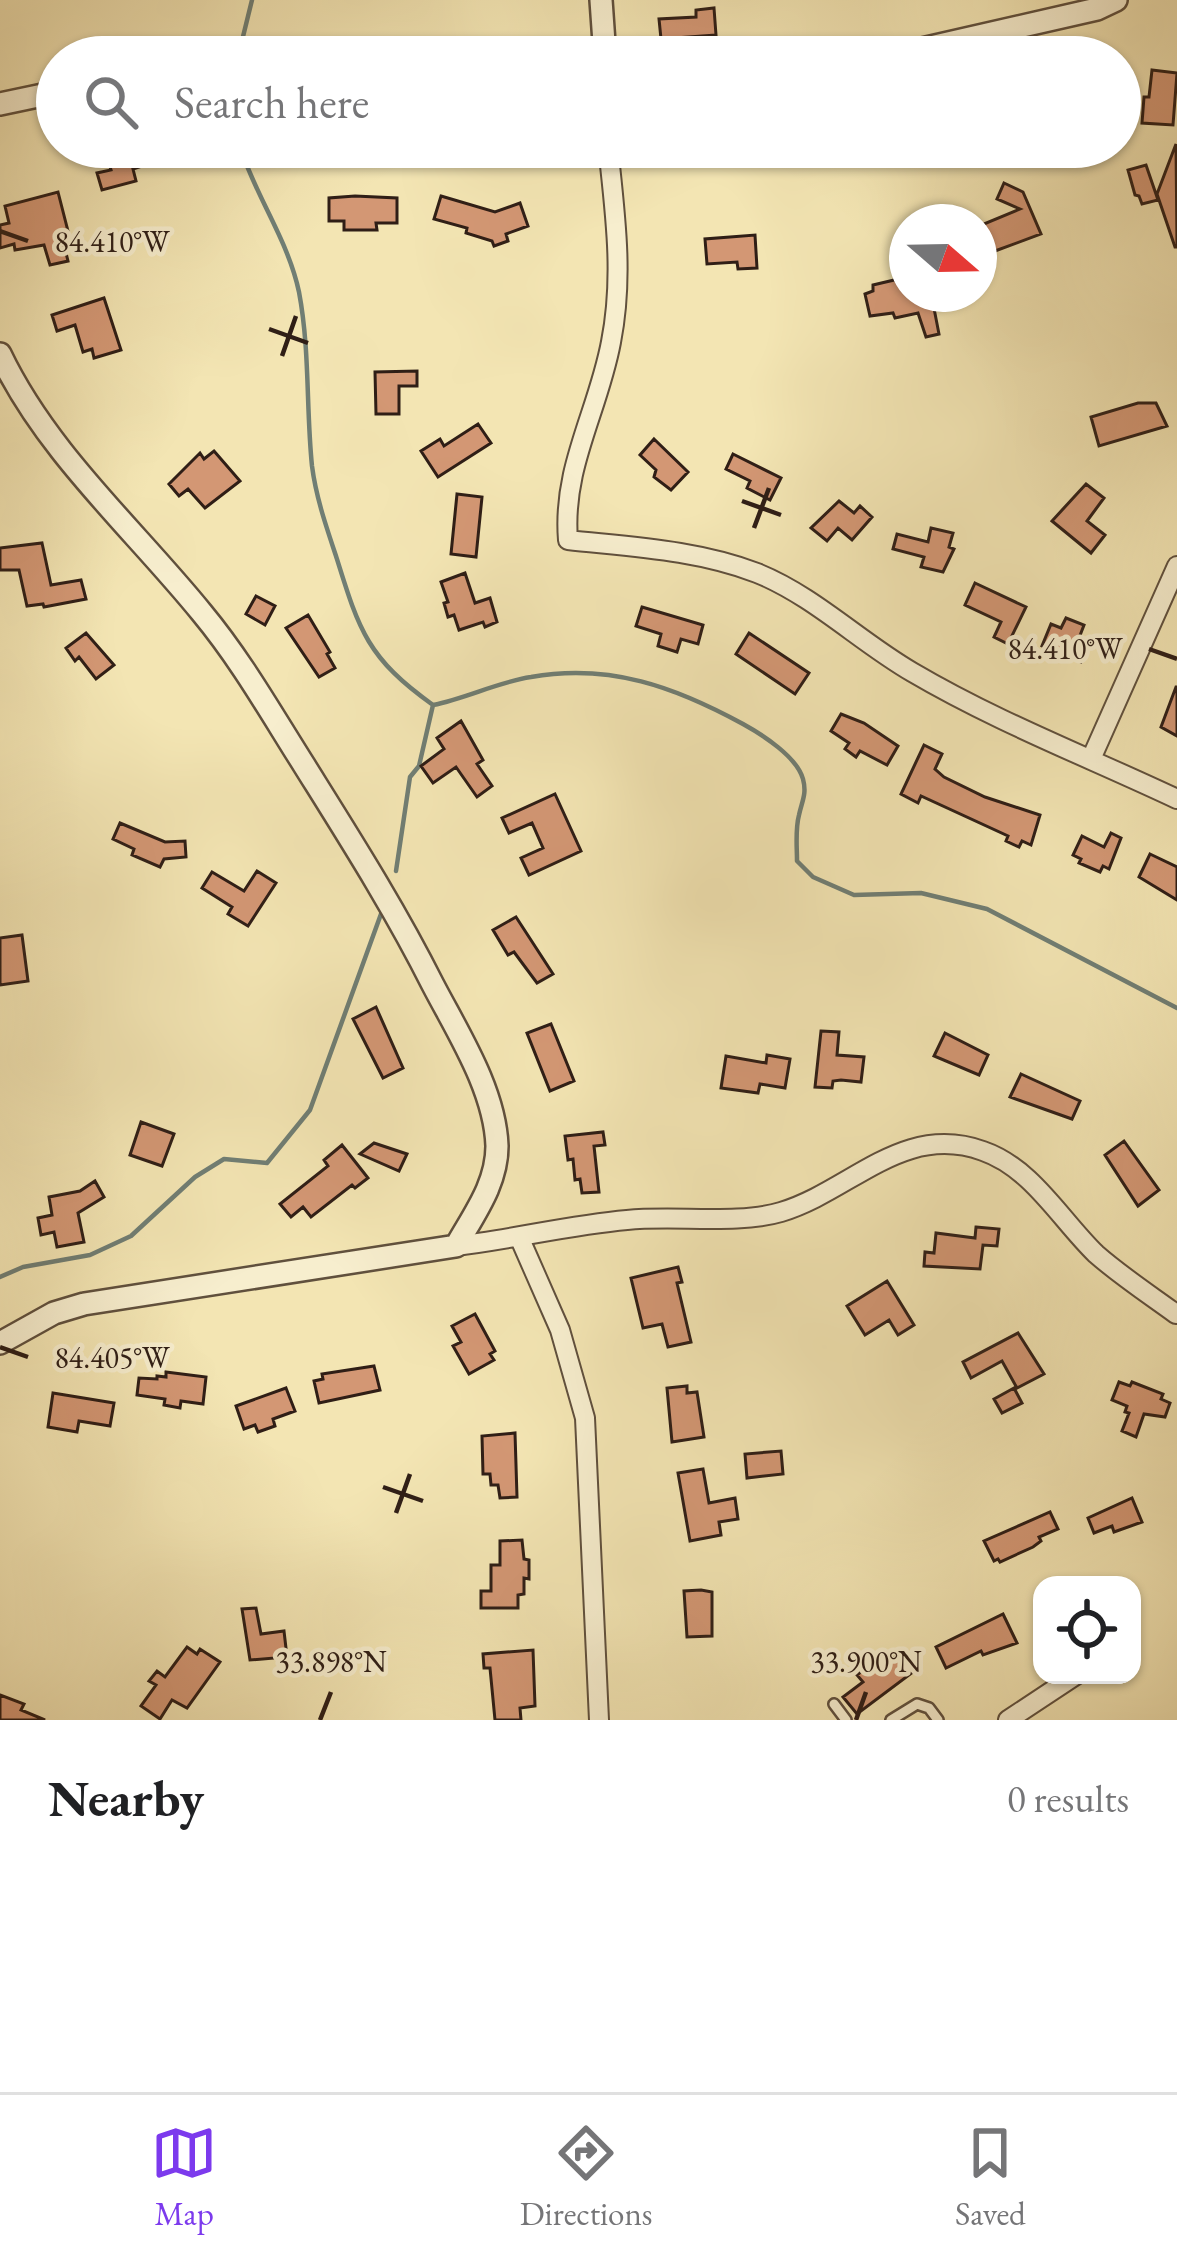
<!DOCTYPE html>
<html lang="en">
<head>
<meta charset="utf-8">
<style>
	body { margin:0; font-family:"EB Garamond",serif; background:#f2f2f2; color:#202124 }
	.controls { position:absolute; right:36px; bottom:36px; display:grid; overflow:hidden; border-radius:24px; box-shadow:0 3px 9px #0004 }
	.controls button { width:108px; height:108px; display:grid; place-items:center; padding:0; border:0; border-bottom:3px solid #e0e0e0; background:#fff; color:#202124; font:60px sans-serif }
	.compass { position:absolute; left:889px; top:204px; width:108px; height:108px; border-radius:50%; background:#fff; box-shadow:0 3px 9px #0004; rotate:110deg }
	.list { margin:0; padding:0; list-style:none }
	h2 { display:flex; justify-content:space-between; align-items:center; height:156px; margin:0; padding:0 48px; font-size:51px }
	h2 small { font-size:39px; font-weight:400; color:#757577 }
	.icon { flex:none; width:66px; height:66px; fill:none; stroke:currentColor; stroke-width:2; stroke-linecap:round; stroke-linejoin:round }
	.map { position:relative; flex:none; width:1177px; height:1720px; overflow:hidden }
	.search { position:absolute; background:#fff; box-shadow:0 3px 9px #0004; left:36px; right:36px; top:36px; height:132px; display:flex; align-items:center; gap:30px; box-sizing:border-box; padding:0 42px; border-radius:66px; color:#757577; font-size:45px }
	.sheet { height:372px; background:#fff }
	nav { display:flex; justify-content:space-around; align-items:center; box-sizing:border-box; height:168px; border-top:3px solid #e0e0e0; background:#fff; font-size:33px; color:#757577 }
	nav a { display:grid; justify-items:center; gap:6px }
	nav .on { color:#7c3aed }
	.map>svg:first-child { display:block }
</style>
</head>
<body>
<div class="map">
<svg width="1177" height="1720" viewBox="0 0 1177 1720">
	<rect width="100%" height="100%" fill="#f3e5b3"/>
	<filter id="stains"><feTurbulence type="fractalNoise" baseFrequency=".00167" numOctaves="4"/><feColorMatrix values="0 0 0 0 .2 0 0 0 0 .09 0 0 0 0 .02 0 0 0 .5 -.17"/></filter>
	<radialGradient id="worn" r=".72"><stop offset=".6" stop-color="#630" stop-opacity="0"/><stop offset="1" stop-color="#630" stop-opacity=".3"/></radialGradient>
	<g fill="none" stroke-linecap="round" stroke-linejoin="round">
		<path stroke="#707e74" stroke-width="4.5" d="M238,57L252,0
			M240,147C256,197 288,240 299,292C310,350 306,408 312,466C316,497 326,526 336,556C359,630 367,658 433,705C467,698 498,682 531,677C610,663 675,687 743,724C763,735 797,757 803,779C807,794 802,801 799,815C795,830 797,846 797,861L813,877L854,895L921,893L987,909L1177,1008
			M396,871L410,777L419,766L433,705
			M0,1277L23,1267L90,1255L131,1236L195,1177L224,1159L267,1163L310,1110L381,914"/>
	</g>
	<path fill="#d39774" stroke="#2f1e16" stroke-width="3" d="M714,8L716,35L661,39L659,19L696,17V10Z
		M1152,70L1177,73L1173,125L1142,123L1144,97H1149Z
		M1176,144L1177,247H1175L1157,194Z
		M118,147H147L151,163L133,169L136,181L102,190L97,173L111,170L106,154L120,150Z
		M1146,165L1158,200L1142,204L1139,196L1135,195L1128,170Z
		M1004,183L1023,192L1041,234L995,251L992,243L979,249V226L1020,209L997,199Z
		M58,192L70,239L63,241L68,261L50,265L44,245L15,250L14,244L0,248V225L9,223L5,206Z
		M355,196L397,198V223H376L377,230H344V221H329V198Z
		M441,196L495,212L520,203L528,226L506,234L508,241L494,246L492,241L466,233L467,228L434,219Z
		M755,235L757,268L738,269L737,262L707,264L705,239Z
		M907,277V294L932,298L939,334L926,337L918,313L895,318L893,313L870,316L865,294L873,291V285Z
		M104,298L121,350L94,358L92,349L83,352L75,325L57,331L52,315Z
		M417,371V386H399V414H376L375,372Z
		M1138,403H1156L1167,426L1099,446L1091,417Z
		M478,424L491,443L438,477L421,451L440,439L444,446Z
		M654,439L688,472L671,490L654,477L656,470L640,455Z
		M214,451L240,481L205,508L188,489L179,496L169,484L200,453L204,459Z
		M733,454L781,478L770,500L747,488L750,481L726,469Z
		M1086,484L1104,498L1087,521L1105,535L1091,553L1052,521Z
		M457,494L482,497L476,557L451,554Z
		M839,501L854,513L860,506L872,517L852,540L838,528L827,541L811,528Z
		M931,528L953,533L949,547L954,549L943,572L921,567L924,557L893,549L897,534L928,542Z
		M42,543L51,585L81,580L86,599L44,607L43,604L27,606L19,570H0V548Z
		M465,573L475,603L490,598L497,622L485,627L483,622L459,630L454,615L448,617L444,603L448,602L441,582Z
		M975,583L1026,607L1008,644L994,637L1001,622L965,605Z
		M256,596L275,606L265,625L246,614Z
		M642,607L703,625L698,644L681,639L677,652L658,646L661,634L636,626Z
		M308,615L330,652L327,654L335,668L319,677L286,628Z
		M1066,618L1084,625L1079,638L1090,642L1081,662L1042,646L1051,624L1061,628Z
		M86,633L114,665L96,679L79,657L75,661L66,648Z
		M749,633L809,673L795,694L736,654Z
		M1176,687H1177V736L1161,727Z
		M841,714L864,723L898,746L887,765L860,751L856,757L845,749L849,743L831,731Z
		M461,721L483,760L477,764L492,786L477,797L456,767L433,783L421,766L444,749L437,738Z
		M924,745L942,754L935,769L944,777L985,797L1040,815L1031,845L1022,841L1019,847L1006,841L1008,836L921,796L918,803L901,794Z
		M555,794L581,851L529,875L521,858L543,848L532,823L509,833L502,818Z
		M120,823L165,842L185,841L186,857L164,859L160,867L132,855L134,849L113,839Z
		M1111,833L1121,838L1109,869L1103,866L1100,872L1079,863L1081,859L1073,855L1082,836L1104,847Z
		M1150,854L1177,867V900L1139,877Z
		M257,871L276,883L248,926L228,914L232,907L202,888L212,872L244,891Z
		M516,917L553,974L537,983L514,952L508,955L493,930Z
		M22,935L28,981L0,985V938Z
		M376,1007L403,1068L383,1078L353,1019Z
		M551,1024L574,1081L550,1091L527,1033Z
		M821,1031L839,1032L837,1055L864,1057L861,1082L841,1080L833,1081L832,1088L815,1087Z
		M945,1033L988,1055L979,1075L934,1056Z
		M767,1055L790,1059L785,1088L760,1084L758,1093L721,1088L726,1056L766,1063Z
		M1021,1074L1080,1101L1072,1119L1010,1097Z
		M141,1122L174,1134L162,1166L130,1155Z
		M603,1132L605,1145L594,1146L599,1192L582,1193L580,1179L575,1180L573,1159L568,1160L565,1136Z
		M1124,1141L1159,1190L1138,1206L1105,1155Z
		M374,1143L407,1154L399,1171L360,1154Z
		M342,1145L368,1178L355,1188L352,1185L311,1217L303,1207L291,1217L280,1204L328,1166L324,1160Z
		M95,1181L104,1197L78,1213L84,1242L57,1247L54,1232L41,1235L38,1218L52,1215L49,1197L80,1191Z
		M976,1227L999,1229L997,1246L983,1245L980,1269L924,1266L925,1252L934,1253L936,1233L975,1238Z
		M678,1267L682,1282L677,1283L691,1342L668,1347L662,1324L643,1328L631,1278Z
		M887,1281L914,1325L898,1335L889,1320L865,1335L847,1306Z
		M475,1314L495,1351L490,1354L494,1360L469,1374L453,1346L461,1342L452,1326Z
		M1018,1333L1044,1374L1017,1388L1002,1361L971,1378L963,1362Z
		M374,1366L380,1390L319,1403L314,1381L323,1379L322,1374Z
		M166,1372L206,1377L203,1404L181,1401L180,1408L164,1405L165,1399L137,1395L139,1378L157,1379V1376L166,1377Z
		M1119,1382L1130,1386L1132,1382L1163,1394L1161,1399L1170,1403L1165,1417L1144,1414L1136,1437L1122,1431L1129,1413L1125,1412L1127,1406L1112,1400Z
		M687,1386V1393L697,1392L704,1437L672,1442L667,1388Z
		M286,1388L295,1411L273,1419L275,1426L258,1432L255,1425L244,1429L236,1406Z
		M1014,1388L1022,1403L1002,1413L994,1399Z
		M53,1393L114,1403L110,1426L79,1421L77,1432L48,1427Z
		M515,1433L517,1497L500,1498L498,1485H491L490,1474H483L482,1436Z
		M781,1451L783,1474L747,1478L745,1454Z
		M703,1469L709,1503L735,1498L738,1519L719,1522L721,1535L690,1541L678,1473Z
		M1132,1498L1142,1522L1114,1532L1112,1526L1094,1533L1088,1518Z
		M1050,1512L1058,1529L1039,1537L1041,1541L1033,1547L1000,1562L998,1559L994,1561L984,1541Z
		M522,1540L524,1559L529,1560V1579L524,1578V1594L518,1595V1608H481V1591H491V1565H500V1541Z
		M701,1590L712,1592V1636L687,1637L684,1591Z
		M256,1608L261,1634L284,1631L287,1657L250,1660L242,1609Z
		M1003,1614L1017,1643L983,1655L981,1651L946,1668L936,1647Z
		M187,1647L197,1654L200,1649L220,1662L187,1708L172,1700L160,1719L141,1706L156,1685L149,1681L157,1671L165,1677Z
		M533,1650L535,1706L520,1708L521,1720H495L490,1668H484L483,1654Z
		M899,1654L913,1672L857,1714L843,1697L863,1682L857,1675L873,1662L879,1670Z
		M0,1695L24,1704L21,1710L45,1720H0Z"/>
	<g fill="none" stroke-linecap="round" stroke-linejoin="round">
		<defs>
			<path id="service" d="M834,1704L846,1720
				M891,1720L917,1704L929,1708L938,1720"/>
			<path id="minor" d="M608,147C615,213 624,276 611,342C598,412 562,467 568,540C632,547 697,550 757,573C814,596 860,642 912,672C997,722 1088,757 1177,799
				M1091,759L1177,566
				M520,1239L560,1330L585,1418L599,1720
				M456,1246C514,1239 570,1225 627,1220C675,1215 737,1225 781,1212C851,1191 903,1122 983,1151C1032,1168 1060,1219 1096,1254C1121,1276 1150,1295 1176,1314
				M1008,1720L1076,1675"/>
			<path id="tertiary" d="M601,0L605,57
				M887,57L1097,9L1116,0
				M0,104L57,92
				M0,354C47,453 134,529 202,613C241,660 271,713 304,765C349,837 395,909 433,985C458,1033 495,1090 497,1146C497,1184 474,1214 456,1246L84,1304L54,1313L0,1343"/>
		</defs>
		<use href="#service" stroke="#60503d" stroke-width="14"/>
		<use href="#minor" stroke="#60503d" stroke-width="22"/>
		<use href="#tertiary" stroke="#60503d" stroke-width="26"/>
		<use href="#service" stroke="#f7eece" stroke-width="9"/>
		<use href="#minor" stroke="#f7eece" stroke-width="18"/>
		<use href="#tertiary" stroke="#f7eece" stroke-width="21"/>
	</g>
	<path fill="none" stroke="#2f1e16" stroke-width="4.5" d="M0,231L28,241M269,329L308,343M282,356L296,316M742,501L781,515M754,528L769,488M1149,649L1177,659M0,1347L28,1357M383,1487L423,1501M396,1513L410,1474M320,1720L331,1692M856,1720L866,1692"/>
	<g font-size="30" text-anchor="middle" fill="#2f1e16" stroke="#f7eece" stroke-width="9" stroke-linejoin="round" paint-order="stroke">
		<text x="112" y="252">84.410°W</text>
		<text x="1065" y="659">84.410°W</text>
		<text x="112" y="1368">84.405°W</text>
		<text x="331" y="1672">33.898°N</text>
		<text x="866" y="1672">33.900°N</text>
	</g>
	<rect width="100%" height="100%" filter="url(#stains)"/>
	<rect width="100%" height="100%" fill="url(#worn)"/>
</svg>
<div class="controls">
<button><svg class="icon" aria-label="locate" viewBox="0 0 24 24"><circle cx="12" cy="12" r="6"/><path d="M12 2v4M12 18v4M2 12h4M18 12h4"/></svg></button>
</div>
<svg class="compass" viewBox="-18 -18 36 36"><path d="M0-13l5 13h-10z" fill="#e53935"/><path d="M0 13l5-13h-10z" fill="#757577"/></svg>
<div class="search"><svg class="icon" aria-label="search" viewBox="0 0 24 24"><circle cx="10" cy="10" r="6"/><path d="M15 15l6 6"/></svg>Search here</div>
</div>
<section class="sheet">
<h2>Nearby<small>0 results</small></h2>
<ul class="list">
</ul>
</section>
<nav>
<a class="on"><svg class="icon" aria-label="map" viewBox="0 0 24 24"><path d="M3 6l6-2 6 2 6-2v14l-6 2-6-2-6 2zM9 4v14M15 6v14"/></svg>Map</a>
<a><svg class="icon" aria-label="directions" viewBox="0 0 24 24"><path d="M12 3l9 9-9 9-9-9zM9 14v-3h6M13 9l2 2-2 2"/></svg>Directions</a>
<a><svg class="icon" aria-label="saved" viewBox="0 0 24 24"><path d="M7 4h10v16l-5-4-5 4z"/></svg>Saved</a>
</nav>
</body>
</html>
